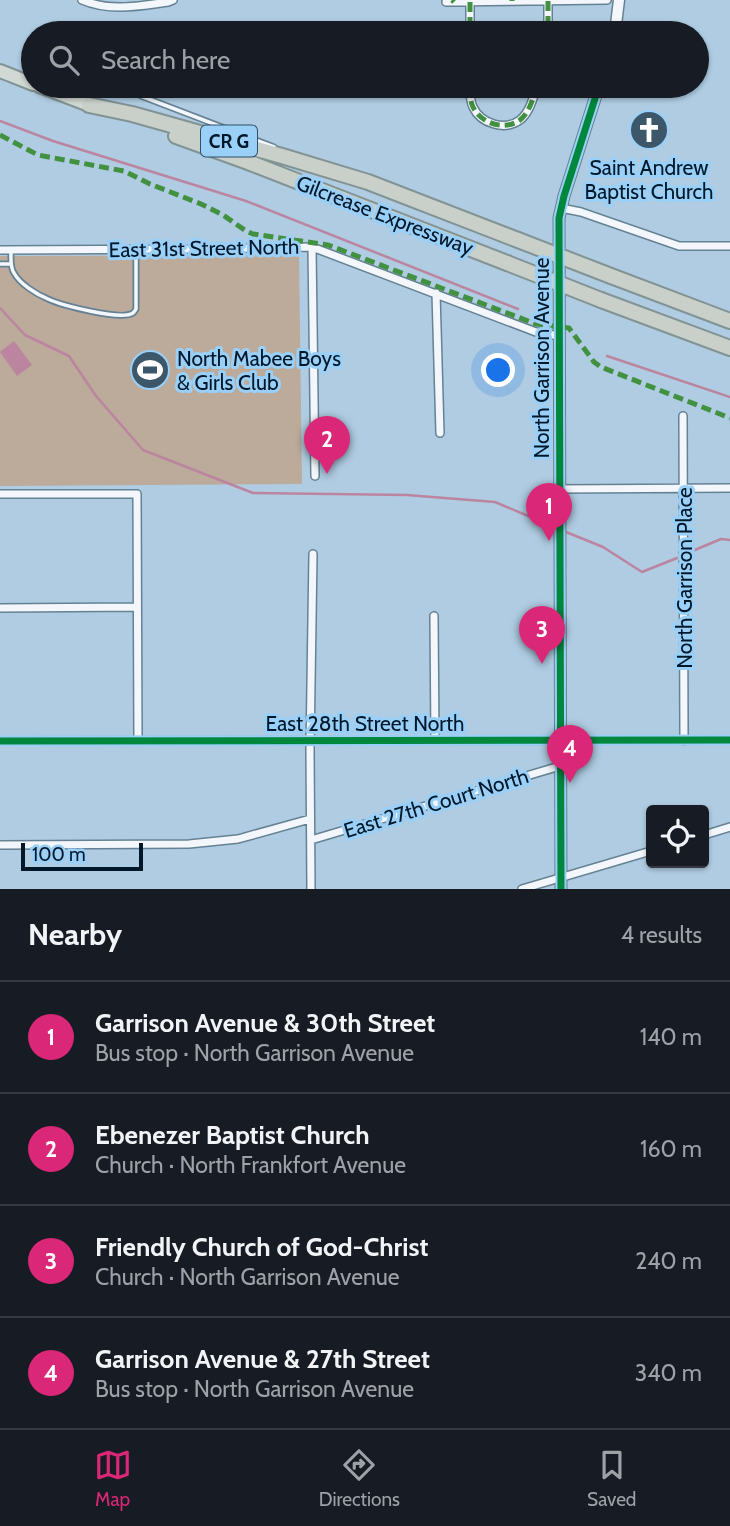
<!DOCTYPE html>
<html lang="en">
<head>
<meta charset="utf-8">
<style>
	body { margin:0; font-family:Cabin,sans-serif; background:#20242c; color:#f1f3f6 }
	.controls { position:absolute; right:21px; bottom:21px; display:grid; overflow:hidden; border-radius:7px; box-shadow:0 2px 5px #0004 }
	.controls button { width:63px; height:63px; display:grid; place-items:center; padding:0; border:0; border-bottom:2px solid #363941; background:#171b24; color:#f1f3f6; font:35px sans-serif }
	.scale { position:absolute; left:21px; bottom:18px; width:122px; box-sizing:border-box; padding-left:7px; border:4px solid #00182a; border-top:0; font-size:19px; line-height:24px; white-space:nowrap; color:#00182a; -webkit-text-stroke:5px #9ad0f7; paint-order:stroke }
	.you { position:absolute; left:499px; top:371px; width:24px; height:24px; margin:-18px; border:5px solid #fff; border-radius:50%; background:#1a73e8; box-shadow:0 0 0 10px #1a73e833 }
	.badge { display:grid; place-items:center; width:46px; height:46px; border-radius:50%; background:#db2777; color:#fff; font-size:23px; font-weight:700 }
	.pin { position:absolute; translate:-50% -58px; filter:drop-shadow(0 2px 4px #0008) }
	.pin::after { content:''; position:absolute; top:37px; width:24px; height:21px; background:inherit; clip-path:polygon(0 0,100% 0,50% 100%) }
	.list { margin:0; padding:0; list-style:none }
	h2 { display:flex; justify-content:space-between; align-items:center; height:91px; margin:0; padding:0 28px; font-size:30px }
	h2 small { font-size:23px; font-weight:400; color:#9ea1a6 }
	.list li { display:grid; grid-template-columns:46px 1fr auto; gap:21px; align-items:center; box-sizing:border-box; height:112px; padding:0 28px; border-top:2px solid #363941 }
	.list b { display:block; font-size:26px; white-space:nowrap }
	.list p { margin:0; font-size:23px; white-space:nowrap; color:#9ea1a6 }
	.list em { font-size:23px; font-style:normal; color:#9ea1a6 }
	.icon { flex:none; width:38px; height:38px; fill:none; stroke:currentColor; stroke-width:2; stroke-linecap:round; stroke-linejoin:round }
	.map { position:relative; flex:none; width:730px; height:889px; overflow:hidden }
	.search { position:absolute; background:#171b24; box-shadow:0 2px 5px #0004; left:21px; right:21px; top:21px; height:77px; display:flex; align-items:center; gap:18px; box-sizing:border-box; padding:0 24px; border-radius:38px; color:#9ea1a6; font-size:26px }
	.sheet { height:539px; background:#171b24 }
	nav { display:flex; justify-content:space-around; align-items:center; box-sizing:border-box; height:98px; border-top:2px solid #363941; background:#171b24; font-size:19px; color:#9ea1a6 }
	nav a { display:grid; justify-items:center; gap:4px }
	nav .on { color:#db2777 }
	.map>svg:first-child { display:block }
</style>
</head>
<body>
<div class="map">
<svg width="730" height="889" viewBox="0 0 730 889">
	<rect width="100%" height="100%" fill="#afcce2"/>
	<path fill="#bcaa9b" d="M299,255L302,484L0,486V256Z"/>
	<path fill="#bb85a0" d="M14,341L32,365L17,376L0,352Z"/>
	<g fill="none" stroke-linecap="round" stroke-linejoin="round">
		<path stroke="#bb85a0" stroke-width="2.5" d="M0,121L53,141L246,201L518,309
			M0,308L25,335L69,356L96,396L143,450L253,493L407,495L495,502L547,524
			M607,356L730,397
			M566,532L603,547L642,572L677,558
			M690,552L721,539L730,540"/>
		<defs>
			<path id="service" d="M141,96L274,147
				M11,252C11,259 10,267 14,273C20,284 36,294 48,299C61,305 121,321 133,313C134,312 135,311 136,309V251
				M0,264H11"/>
			<path id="minor" d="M82,0C110,12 139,6 168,2L173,0
				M548,1V33
				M446,2L607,0
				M470,2V33
				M470,86C470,93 470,101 473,107C481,124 505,131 520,120C530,112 533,98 537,86
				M561,208L581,212L679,246H730
				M312,247L315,476
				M0,250L204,249L312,247L536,332L559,336
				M436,293L440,433
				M683,416L684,741
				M559,489L730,488
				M0,494H137L138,741
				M0,608L137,607
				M434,616L435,740
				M0,741L730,740
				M704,835L730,827
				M311,840L560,766
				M0,845L189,844L238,839L310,819
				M311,889L310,749L313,554
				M522,889L651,851"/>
			<path id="tertiary" d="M615,33L619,0
				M561,889L559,218L564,196L599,86"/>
			<path id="trunk" d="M0,71L33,84
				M39,86L89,105"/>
			<path id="motorway" d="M89,105L132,114L282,156L368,182L518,240
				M176,136L248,162L507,263
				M611,276L730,321
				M601,300L730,348"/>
		</defs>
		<use href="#service" stroke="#658294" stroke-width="7"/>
		<use href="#minor" stroke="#658294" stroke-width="10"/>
		<use href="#tertiary" stroke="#658294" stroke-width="13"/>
		<use href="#trunk" stroke="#829394" stroke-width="16"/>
		<use href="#motorway" stroke="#829394" stroke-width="18"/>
		<use href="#service" stroke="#f3f7fb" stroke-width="3.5"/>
		<use href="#minor" stroke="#f3f7fb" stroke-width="7"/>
		<use href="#tertiary" stroke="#f3f7fb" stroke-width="10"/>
		<use href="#trunk" stroke="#d2d8d3" stroke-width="12"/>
		<use href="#motorway" stroke="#c9d0c9" stroke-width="14"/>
		<defs>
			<path id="motorway-bridge" d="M518,240L611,276
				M507,263L601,300"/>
		</defs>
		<use href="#motorway-bridge" stroke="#829394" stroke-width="18" stroke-linecap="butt"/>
		<use href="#motorway-bridge" stroke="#c9d0c9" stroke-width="14"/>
		<path stroke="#429140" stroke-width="5" stroke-dasharray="10 5" stroke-linecap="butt" d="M452,0L454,2
			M512,1V0
			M548,1V33
			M470,2V33
			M470,86C470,93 470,101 473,107C481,124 505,131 520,120C530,112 533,98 537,86
			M0,135L38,155L124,171L150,184L201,204L223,215L246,231L253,234L328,245L536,324L569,328L594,362L601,367L730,418"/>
		<defs>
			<path id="cycleway" d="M0,741L730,740
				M561,889L559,218L564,196L599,86"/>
		</defs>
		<use href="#cycleway" stroke="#9ad0f7" stroke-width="11"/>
		<use href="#cycleway" stroke="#00873e" stroke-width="7"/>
	</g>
	<defs>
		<symbol id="church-disc" viewBox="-11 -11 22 22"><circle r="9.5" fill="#3d576a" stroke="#9ad0f7"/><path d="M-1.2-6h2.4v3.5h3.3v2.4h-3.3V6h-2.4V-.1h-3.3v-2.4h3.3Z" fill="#fff"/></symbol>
		<symbol id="stadium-disc" viewBox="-11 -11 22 22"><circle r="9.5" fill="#3d576a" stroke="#9ad0f7"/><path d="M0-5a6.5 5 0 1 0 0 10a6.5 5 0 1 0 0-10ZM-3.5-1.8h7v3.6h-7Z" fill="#fff"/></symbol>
	</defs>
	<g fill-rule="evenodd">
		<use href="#church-disc" x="627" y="108" width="44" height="44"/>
		<use href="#stadium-disc" x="128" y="348" width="44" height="44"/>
	</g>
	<g text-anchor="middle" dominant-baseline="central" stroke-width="6" stroke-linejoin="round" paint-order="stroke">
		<rect fill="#9ad0f7" stroke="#2e4f68" stroke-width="2" x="201" y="125.5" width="56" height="31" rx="5"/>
		<g font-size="19" font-weight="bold" fill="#00182a">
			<text x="229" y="141">CR G</text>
		</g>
		<g font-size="21" fill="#00182a" stroke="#9ad0f7">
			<text x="649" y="167">Saint Andrew<tspan x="649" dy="24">Baptist Church</tspan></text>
			<text x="177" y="358" text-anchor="start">North Mabee Boys<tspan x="177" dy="24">&amp; Girls Club</tspan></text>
		</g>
		<g font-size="21" fill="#00182a" stroke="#9ad0f7">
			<text transform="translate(385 215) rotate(21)">Gilcrease Expressway</text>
			<text transform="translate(204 248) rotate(-1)">East 31st Street North</text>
			<text transform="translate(541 358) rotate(-90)">North Garrison Avenue</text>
			<text transform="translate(684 578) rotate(-90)">North Garrison Place</text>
			<text x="365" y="723">East 28th Street North</text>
			<text transform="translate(436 803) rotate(-17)">East 27th Court North</text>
		</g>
	</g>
</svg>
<div class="controls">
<button><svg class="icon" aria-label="locate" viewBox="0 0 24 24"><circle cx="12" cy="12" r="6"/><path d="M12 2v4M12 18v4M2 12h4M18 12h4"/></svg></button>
</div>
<div class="scale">100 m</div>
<div class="you"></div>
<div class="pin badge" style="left:549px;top:541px">1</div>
<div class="pin badge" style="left:327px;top:474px">2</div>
<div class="pin badge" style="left:542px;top:664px">3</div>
<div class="pin badge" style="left:570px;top:783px">4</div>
<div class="search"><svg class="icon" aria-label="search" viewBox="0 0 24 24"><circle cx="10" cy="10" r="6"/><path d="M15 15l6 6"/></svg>Search here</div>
</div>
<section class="sheet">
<h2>Nearby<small>4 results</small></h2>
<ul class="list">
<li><span class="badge">1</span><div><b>Garrison Avenue &amp; 30th Street</b><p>Bus stop · North Garrison Avenue</p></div><em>140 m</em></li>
<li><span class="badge">2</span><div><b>Ebenezer Baptist Church</b><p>Church · North Frankfort Avenue</p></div><em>160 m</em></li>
<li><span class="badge">3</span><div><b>Friendly Church of God-Christ</b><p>Church · North Garrison Avenue</p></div><em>240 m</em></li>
<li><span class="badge">4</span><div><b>Garrison Avenue &amp; 27th Street</b><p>Bus stop · North Garrison Avenue</p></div><em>340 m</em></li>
</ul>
</section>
<nav>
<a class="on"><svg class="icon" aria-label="map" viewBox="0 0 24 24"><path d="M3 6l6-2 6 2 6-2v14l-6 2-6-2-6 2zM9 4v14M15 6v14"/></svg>Map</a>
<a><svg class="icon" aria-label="directions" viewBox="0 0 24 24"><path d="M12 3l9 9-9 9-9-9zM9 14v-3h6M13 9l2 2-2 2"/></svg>Directions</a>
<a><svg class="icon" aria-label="saved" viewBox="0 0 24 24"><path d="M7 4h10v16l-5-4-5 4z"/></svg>Saved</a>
</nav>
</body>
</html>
